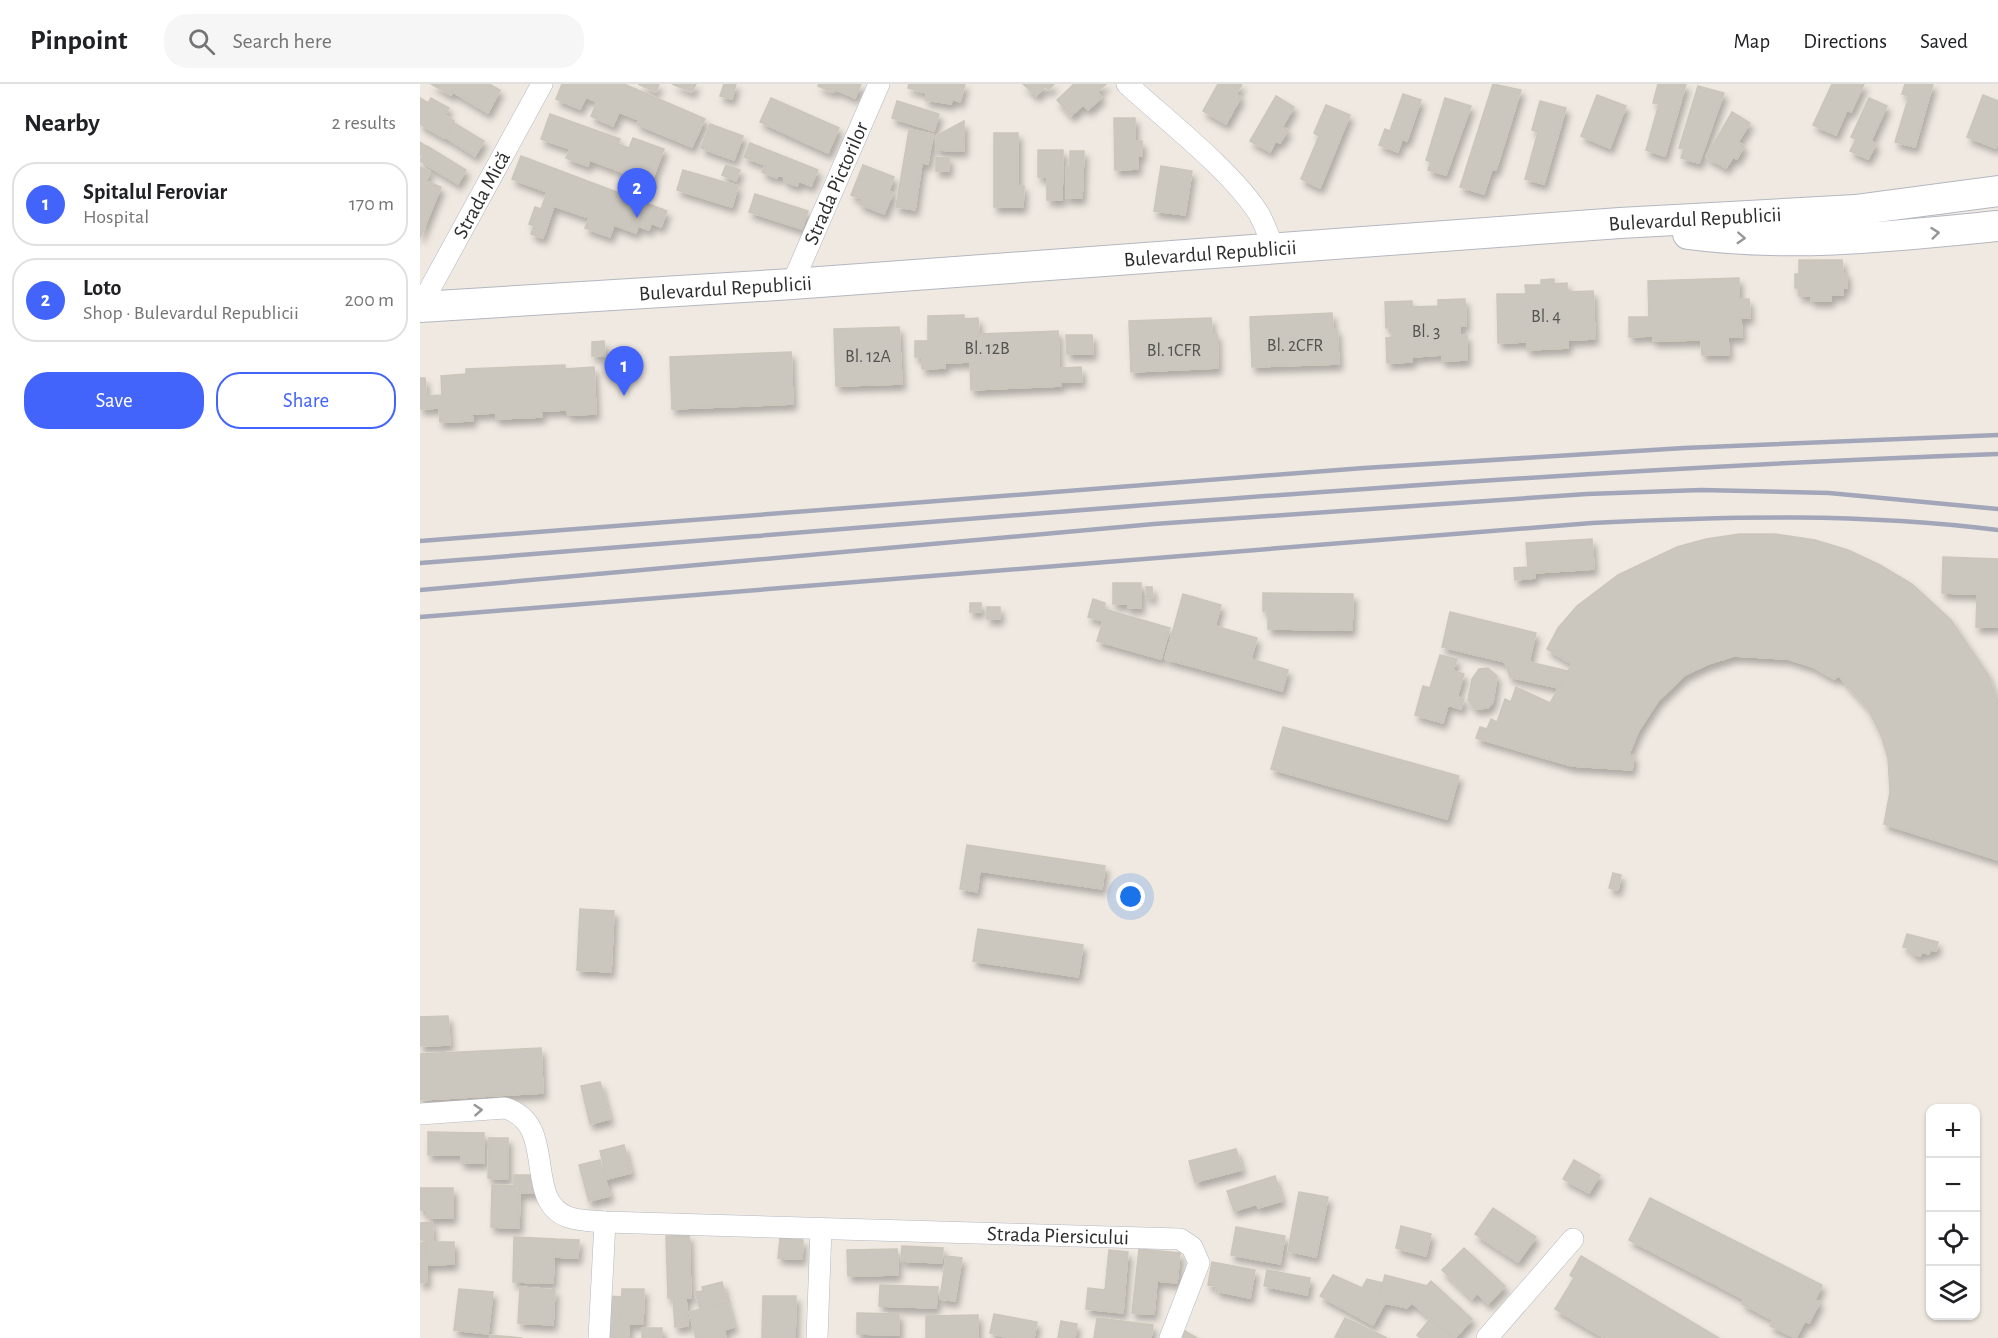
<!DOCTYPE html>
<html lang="en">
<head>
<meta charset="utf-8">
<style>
	body { margin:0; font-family:"Alegreya Sans",sans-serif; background:#f6f6f6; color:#202124 }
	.controls { position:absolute; right:18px; bottom:18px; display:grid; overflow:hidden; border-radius:12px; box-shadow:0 2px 4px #0004 }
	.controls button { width:54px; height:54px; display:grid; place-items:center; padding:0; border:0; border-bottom:2px solid #e0e0e0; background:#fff; color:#202124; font:30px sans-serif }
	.you { position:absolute; left:711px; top:813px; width:21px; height:21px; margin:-15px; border:4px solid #fff; border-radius:50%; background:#1a73e8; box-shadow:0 0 0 9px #1a73e833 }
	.badge { display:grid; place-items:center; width:39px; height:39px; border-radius:50%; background:#4264fb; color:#fff; font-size:20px; font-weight:700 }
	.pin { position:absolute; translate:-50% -50px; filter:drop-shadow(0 2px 3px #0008) }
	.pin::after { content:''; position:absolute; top:32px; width:21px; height:18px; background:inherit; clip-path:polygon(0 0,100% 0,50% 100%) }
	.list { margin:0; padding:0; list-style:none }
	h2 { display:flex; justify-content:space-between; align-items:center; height:78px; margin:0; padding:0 24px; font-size:26px }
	h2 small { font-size:20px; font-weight:400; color:#757577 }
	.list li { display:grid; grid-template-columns:39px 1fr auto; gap:18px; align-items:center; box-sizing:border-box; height:84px; margin:0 12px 12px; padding:0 12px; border:2px solid #e0e0e0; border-radius:24px }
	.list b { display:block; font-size:22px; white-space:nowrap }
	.list p { margin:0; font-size:20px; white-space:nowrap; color:#757577 }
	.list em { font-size:20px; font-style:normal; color:#757577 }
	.actions { display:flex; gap:12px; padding:18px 24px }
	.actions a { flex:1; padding:14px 0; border:2px solid #4264fb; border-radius:24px; text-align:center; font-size:21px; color:#4264fb }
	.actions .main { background:#4264fb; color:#fff }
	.icon { flex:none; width:33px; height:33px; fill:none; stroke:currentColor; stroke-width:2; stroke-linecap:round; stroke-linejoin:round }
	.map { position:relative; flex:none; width:1578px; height:1254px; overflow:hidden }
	header { display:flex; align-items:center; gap:36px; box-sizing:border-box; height:84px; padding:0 30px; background:#fff; border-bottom:2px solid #e0e0e0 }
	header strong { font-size:28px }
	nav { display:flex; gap:33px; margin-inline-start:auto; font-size:21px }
	.search { width:420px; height:54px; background:#f6f6f6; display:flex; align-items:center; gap:15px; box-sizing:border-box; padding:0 21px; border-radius:24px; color:#757577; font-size:22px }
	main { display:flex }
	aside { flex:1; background:#fff }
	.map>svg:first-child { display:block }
</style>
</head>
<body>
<header>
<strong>Pinpoint</strong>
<div class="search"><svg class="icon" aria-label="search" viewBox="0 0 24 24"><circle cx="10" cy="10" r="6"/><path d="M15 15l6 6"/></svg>Search here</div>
<nav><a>Map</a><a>Directions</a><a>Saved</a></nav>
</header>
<main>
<aside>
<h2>Nearby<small>2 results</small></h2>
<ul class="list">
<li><span class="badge">1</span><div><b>Spitalul Feroviar</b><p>Hospital</p></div><em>170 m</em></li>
<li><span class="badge">2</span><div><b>Loto</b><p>Shop · Bulevardul Republicii</p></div><em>200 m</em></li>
</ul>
<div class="actions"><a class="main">Save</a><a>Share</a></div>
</aside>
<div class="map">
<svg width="1578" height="1254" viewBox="0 0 1578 1254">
	<defs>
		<filter id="shadow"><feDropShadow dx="3.5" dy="6" stdDeviation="3" flood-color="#0004"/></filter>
	</defs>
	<rect width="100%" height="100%" fill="#efe9e1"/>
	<path fill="#cbc7bf" stroke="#cbc5ba" stroke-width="1.5" filter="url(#shadow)" d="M11,0H69L80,6L68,29L33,8L31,11Z
		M142,0H204L285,35L272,63L217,40L219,36L199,28L193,42L171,32L177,18L166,13L160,25L136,15Z
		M218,0H239L236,8Z
		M252,0H276L272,8Z
		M304,0H316L312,15L300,12Z
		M399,0H441L435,14L415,5L413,8L398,2Z
		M489,0H545L540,18L532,15L531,20L505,16L507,9L488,4Z
		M603,0H634L629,6L625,3L616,12Z
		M654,0H686L677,8L682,13L668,26L663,21L651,32L637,16Z
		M798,0H822L816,10L821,13L806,40L783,27Z
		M1073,0L1101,6L1076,86L1072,85L1064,110L1040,103Z
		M1238,0H1266L1245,72L1226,66L1239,20L1233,19Z
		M1412,0H1444L1431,28L1427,26L1416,51L1393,41Z
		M1485,0H1513L1495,63L1475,58L1489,12L1482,10Z
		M1278,2L1304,9L1279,79L1261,74L1264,65L1259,64Z
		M983,10L1001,16L987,57L982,55L978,68L959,61L965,45L970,47Z
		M1177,11L1206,22L1190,64L1161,52Z
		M1563,11L1578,17V57L1576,64L1547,53Z
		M856,12L874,23L862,43L868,46L860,59L856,57L850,68L830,57Z
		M0,14L8,19L11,14L29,24L25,31L34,37L24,54L0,40Z
		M351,14L419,44L408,69L340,38Z
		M1025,14L1051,22L1026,91L1008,86L1011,78L1006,76Z
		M1449,14L1467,22L1451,57L1456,60L1448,75L1430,67L1436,55L1431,53Z
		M477,17L519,30L514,47L472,34Z
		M1120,17L1146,24L1124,100L1105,95L1118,48L1112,46Z
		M906,21L930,31L900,104L881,95L899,52L894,49Z
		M1312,28L1330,39L1318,58L1324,62L1317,75L1313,73L1306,84L1286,73Z
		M130,30L200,55L198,60L209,64L213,54L244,65L231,99L170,76L168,82L146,74L150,65L121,55Z
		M694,34H715V57H722V72H718V85L695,86Z
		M544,37V67L516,66V52Z
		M34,39L64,57L55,72L25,53Z
		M290,40L323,52L314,76L281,64Z
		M489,46L513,50L508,80L502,79L495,126L476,123Z
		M574,49H598V102H604L603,123H574Z
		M0,58L6,62L0,72Z
		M330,59L398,86L391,102L379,97L377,102L364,97L365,93L358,91L357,94L342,88L345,81L324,73Z
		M7,62L46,86L38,100L0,77Z
		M618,66H643L642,116H627V93H618Z
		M650,67H664L662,114H646V83H650Z
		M101,72L247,127L241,143L231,139L229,146L218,142L216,149L194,141L190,153L165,144L169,134L134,122L123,154L111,150L114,142L109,140L115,123L121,125L127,108L92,95Z
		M529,73V87H516V74Z
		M306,81L320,86L316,97L302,91Z
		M443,81L474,93L469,107L473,109L464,130L439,120L442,115L431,111Z
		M741,82L772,87L765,131L734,127Z
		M0,83L10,87L6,97L21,103L0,154Z
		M263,86L318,102L312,123L257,106Z
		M335,110L388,127L382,145L329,128Z
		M1379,176H1422L1423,189H1427V204H1423V211H1411V217H1391V212H1379V204H1375V190H1379Z
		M1319,194V215H1329L1330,234H1321L1322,253H1308L1309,271H1282L1281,256L1233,257V252L1209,253V233H1229L1228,197Z
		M1134,195V200L1147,199V208L1173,207L1175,255L1148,256V264L1107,266V258L1078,259L1077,210H1106L1105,201H1121V196Z
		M1045,215L1046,242H1040V251H1047V276L1022,277V271L992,273V278L967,279L966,254L972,253V244H966L965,218L992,217V223L1018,222V216Z
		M912,229L913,245H917L919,280L832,283L830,233Z
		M544,231V235L558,234L559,250L638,247L639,284L661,283L662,298H641V302L551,306L550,278L525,279V284L502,285V273H495V257H508V232Z
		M791,234L792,250H797L798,284L711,288L709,237Z
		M479,243L482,300L416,302L414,245Z
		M646,251H672L673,270H647Z
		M184,257L185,272H172V258Z
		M371,268L373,320L252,325L250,273Z
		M145,281V285L174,283L176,330L148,331L147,326L121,327L122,333L76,335V329L52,330L53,337L20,338L19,324L0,325V294H5L6,312L22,311L21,292L46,290V285Z
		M1320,450H1355L1395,456L1428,466L1460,481L1492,500L1531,536L1567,589L1578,617V776L1464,740L1470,708L1468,674L1461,651L1447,623L1419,592L1414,595L1393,583L1368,575L1314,572L1288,580L1265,591L1238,617L1219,646L1209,670L1214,672L1212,686L1152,682L1056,654L1060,643L1067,645L1071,635L1077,638L1085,615L1091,618L1096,603L1130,619L1152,580L1127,565L1138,544L1157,522L1198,491L1257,463L1286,455Z
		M1172,455L1174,485L1114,489L1115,494L1095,496L1094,484L1108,483L1106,459Z
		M1523,473L1578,475V543H1556L1557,510L1522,509Z
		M693,499H721V524H708V520H693Z
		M726,503H732L733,514H727Z
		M843,509L933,510L932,546L848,545V527H843Z
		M763,510L801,521L795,542L837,554L831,575L868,586L862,607L745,575Z
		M673,515L685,519L684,525L750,544L741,575L677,557L683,537L668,533Z
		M550,519H561V528H550Z
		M567,523H580V535H567Z
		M1030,528L1116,549L1109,578L1148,587L1138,604L1090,593L1085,578L1022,563Z
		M1020,571L1037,575L1033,587L1044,590L1037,613L1044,615L1041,625L1028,621L1023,639L995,631L1003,602L1010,604Z
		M1068,584L1077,592L1073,618L1068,624L1055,625L1048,616L1052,595L1059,585Z
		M863,643L1039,692L1027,735L851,685Z
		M547,761L685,782L682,805L560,787L557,808L540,805Z
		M1193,789L1201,791L1198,806L1189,804Z
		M160,825L194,827L191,888L157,886Z
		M558,845L663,861L658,893L553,877Z
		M1487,850L1518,858L1516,867L1510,866L1509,870L1502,868L1500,872L1490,869L1492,865L1483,863Z
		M28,932L30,961L0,962V933Z
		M121,964L123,1009L0,1016V970Z
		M180,998L190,1035L170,1040L161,1002Z
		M8,1048L64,1049V1079H41V1071H8Z
		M69,1054H88V1095L68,1094Z
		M204,1061L211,1089L187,1095L180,1067Z
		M816,1065L822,1086L775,1098L769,1077Z
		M180,1076L190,1112L169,1117L159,1081Z
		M1154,1076L1180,1091L1169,1109L1143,1095Z
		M94,1091H119V1109H100V1102H94Z
		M855,1092L862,1117L838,1124L837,1120L814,1127L807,1107Z
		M72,1101L100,1102L99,1144L71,1143Z
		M0,1104H33V1134H7V1126H0Z
		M879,1108L908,1113L896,1173L868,1167Z
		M1230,1114L1402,1201L1395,1216L1400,1218L1389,1239L1385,1237L1376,1254L1350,1242L1353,1236L1322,1220L1324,1215L1209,1156Z
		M1073,1124L1116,1153L1098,1178L1055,1150Z
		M12,1138L13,1156H0V1139Z
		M981,1142L1011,1150L1006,1172L976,1164Z
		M816,1143L865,1152L860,1180L811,1171Z
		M269,1151L271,1214H248L246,1152Z
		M94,1153L135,1155L133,1199L93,1198Z
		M360,1154L383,1156L382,1175L358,1174Z
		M135,1155L159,1156L158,1174L134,1173Z
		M6,1158L7,1198L0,1199V1159Z
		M6,1158H34V1180L7,1181Z
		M482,1162L523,1164L522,1179L481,1177Z
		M1044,1164L1085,1202L1068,1220L1057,1209L1052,1215L1022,1186Z
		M477,1165L478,1191L428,1192L427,1166Z
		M719,1165L760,1169L757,1199L737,1197L734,1230L712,1229Z
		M689,1166L708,1168L703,1229L666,1225L668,1204L685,1206Z
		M526,1172L542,1174L535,1217L520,1215Z
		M1161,1172L1299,1254H1184L1135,1225L1154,1194L1150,1191Z
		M792,1178L835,1186L830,1214L796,1207L797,1202L788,1201Z
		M847,1186L890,1194L887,1211L844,1202Z
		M913,1191L942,1204L947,1195L963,1199L958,1217L965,1219L953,1241L900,1212Z
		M965,1191L1007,1202L987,1224L965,1219L958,1217Z
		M1011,1197L1052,1235L1035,1254L992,1219Z
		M302,1198L307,1218L280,1225L275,1208L283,1207L282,1203Z
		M460,1201L518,1203L516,1224L459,1222Z
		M100,1203L135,1206L133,1241L98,1239Z
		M39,1205L73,1208L68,1250L34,1246Z
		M202,1205H224L223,1240H201Z
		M187,1212L202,1213L201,1240H209V1254H186Z
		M343,1212H376L375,1254H342Z
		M253,1214H266L268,1242L255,1243Z
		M307,1218L314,1243L304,1246L306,1254H276L269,1228Z
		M437,1229L479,1230V1251L437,1250Z
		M574,1230L617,1238L614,1254H589L570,1249Z
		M558,1231V1254H506V1232Z
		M677,1234L733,1241L731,1254H674Z
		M925,1234L967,1254L915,1253Z
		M1010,1235L1032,1254H1000L997,1251Z
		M641,1237L657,1240L655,1254H638Z
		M222,1244H242V1254H222Z
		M765,1247L777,1254H762Z
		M70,1251L102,1254H70Z"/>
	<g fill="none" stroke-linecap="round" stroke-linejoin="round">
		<defs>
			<g id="street">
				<path d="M707,0C746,36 812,87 839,130C845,141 849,153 854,164"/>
				<path id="s1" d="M372,200L459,0"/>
				<path id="s2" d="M0,223L122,0"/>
				<path id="s3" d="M0,1030L85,1024C139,1040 102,1116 148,1133C159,1137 174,1137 185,1138L760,1155L772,1163L779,1179L750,1254"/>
				<path d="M179,1254L185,1138"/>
				<path d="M397,1254L401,1145"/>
				<path d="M1067,1254L1153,1155"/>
			</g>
			<g id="secondary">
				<path d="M1268,150C1371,164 1476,152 1578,142"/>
				<path id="s4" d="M0,223L372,200L1200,139L1435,126L1578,107"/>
			</g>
		</defs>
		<use href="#street" stroke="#b4b7c1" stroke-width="22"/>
		<use href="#secondary" stroke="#b4b7c1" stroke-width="32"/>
		<use href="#street" stroke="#fff" stroke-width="21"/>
		<use href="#secondary" stroke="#fff" stroke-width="30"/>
		<path stroke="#a3a6b8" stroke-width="4.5" d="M0,457L944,384L1264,364L1578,351
			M0,479C526,438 1051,389 1578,370
			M0,506L734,440L1167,410L1281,406L1409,409L1578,425
			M0,533L1172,439C1307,432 1443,429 1578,446"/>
	</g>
	<defs><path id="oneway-chevron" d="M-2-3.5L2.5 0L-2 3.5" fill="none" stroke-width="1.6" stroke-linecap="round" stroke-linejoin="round" transform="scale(1.5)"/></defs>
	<g stroke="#969696">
		<use href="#oneway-chevron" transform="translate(1515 149) rotate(-6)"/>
		<use href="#oneway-chevron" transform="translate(1321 154) rotate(3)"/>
		<use href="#oneway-chevron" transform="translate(58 1026) rotate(-4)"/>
	</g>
	<g text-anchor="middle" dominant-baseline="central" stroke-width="4.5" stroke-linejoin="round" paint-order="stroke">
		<g font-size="18" fill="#555452">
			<text x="1126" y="233">Bl. 4</text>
			<text x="1006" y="248">Bl. 3</text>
			<text x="875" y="262">Bl. 2CFR</text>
			<text x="567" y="265">Bl. 12B</text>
			<text x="754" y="267">Bl. 1CFR</text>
			<text x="448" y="273">Bl. 12A</text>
		</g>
		<g font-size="21" fill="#2e2e2e" stroke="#fff">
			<text stroke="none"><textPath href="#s1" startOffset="110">Strada Pictorilor</textPath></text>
			<text stroke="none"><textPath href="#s2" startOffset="128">Strada Mică</textPath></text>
			<text stroke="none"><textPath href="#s4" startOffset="1278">Bulevardul Republicii</textPath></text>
			<text stroke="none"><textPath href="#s4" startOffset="792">Bulevardul Republicii</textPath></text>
			<text stroke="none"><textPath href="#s4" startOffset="306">Bulevardul Republicii</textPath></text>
			<text stroke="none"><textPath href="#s3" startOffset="710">Strada Piersicului</textPath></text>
		</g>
	</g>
</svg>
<div class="controls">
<button>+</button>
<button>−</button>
<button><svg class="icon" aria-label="locate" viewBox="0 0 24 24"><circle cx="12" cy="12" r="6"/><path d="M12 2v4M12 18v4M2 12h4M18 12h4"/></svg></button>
<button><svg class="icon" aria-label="layers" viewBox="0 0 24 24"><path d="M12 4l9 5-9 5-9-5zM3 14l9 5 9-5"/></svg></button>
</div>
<div class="you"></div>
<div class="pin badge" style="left:204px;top:312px">1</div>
<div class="pin badge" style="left:217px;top:134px">2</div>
</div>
</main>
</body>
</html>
